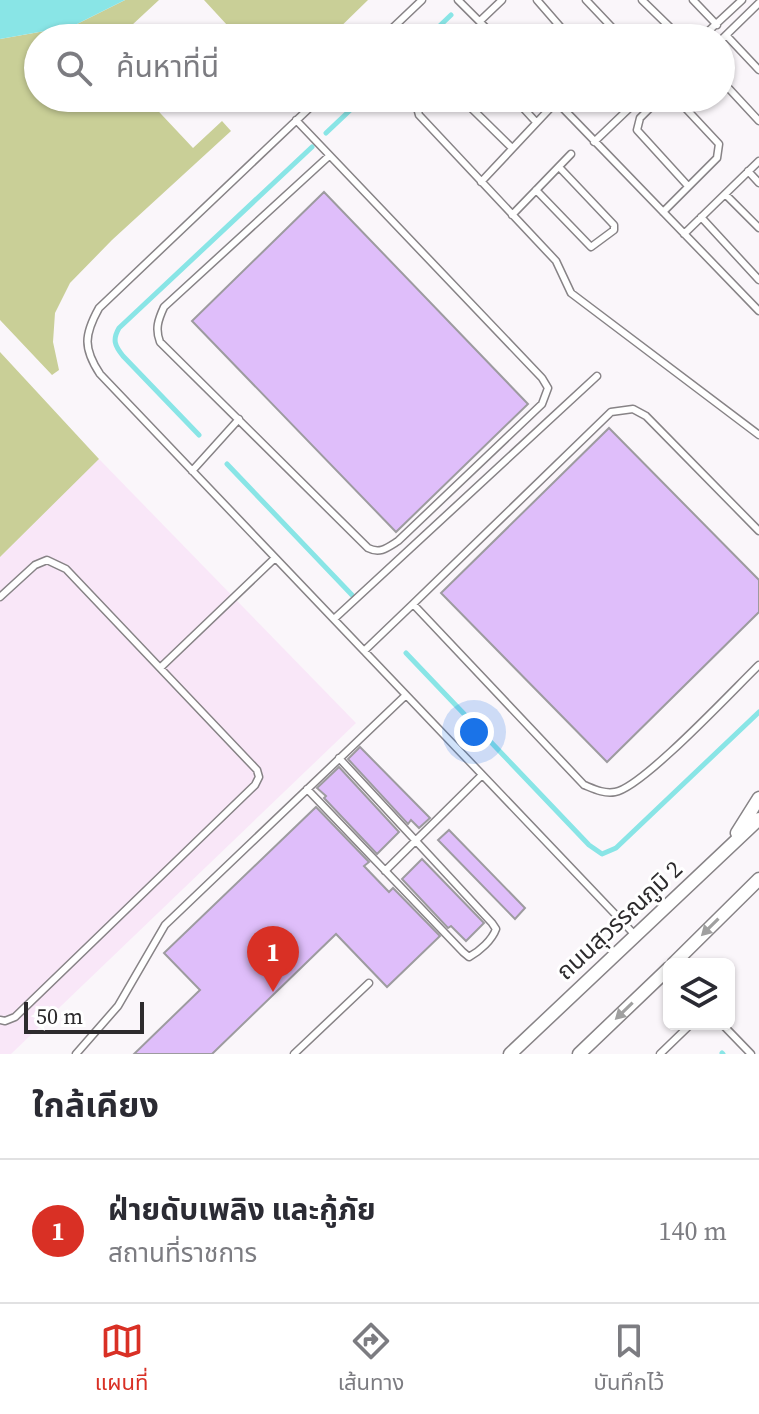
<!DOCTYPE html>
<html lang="th">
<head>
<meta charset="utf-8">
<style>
	body { margin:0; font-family:"Source Serif 4","Noto Sans Thai",serif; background:#f2f2f3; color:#2b2b33 }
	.controls { position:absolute; right:24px; bottom:24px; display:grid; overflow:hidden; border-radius:12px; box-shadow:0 2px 6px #0004 }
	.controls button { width:72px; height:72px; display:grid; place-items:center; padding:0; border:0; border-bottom:2px solid #e1e1e2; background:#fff; color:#2b2b33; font:40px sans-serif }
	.scale { position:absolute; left:24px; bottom:20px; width:120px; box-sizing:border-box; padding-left:8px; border:4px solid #2d2b2d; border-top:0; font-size:22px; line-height:28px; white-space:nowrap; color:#2d2b2d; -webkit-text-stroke:6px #fff; paint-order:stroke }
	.you { position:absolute; left:474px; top:732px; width:28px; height:28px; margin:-20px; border:6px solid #fff; border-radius:50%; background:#1a73e8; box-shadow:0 0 0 12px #1a73e833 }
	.badge { display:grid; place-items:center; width:52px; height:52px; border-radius:50%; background:#d93025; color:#fff; font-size:26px; font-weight:700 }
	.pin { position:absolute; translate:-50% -66px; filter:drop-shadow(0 2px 4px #0008) }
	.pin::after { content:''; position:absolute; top:42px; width:28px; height:24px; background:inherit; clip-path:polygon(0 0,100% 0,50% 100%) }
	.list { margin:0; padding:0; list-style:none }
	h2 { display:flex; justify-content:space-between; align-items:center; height:104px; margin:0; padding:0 32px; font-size:34px }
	h2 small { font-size:26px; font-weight:400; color:#7c7c81 }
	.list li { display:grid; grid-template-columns:52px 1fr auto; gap:24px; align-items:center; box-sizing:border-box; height:144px; padding:0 32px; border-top:2px solid #e1e1e2 }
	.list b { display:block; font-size:30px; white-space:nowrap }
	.list p { margin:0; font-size:26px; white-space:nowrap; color:#7c7c81 }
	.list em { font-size:26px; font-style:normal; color:#7c7c81 }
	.icon { flex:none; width:44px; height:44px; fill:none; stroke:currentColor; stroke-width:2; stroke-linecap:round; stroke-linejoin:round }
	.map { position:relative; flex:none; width:759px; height:1054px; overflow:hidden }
	.search { position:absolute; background:#fff; box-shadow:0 2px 6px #0004; left:24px; right:24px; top:24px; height:88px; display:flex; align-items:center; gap:20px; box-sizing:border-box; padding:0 28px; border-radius:44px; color:#7c7c81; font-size:30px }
	.sheet { height:248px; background:#fff }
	nav { display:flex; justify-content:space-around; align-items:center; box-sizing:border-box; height:112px; border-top:2px solid #e1e1e2; background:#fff; font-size:22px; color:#7c7c81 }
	nav a { display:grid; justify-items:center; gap:4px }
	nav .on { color:#d93025 }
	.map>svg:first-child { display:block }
</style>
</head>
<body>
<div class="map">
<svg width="759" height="1054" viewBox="0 0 759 1054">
	<rect width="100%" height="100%" fill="#faf6fa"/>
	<path fill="#f9e7f8" d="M99,459L356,723L11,1054H0V557Z"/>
	<path fill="#c9cf97" d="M125,0H159L118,38H38V98H146L193,148L222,121L231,131L112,240L70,283L55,313L53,342L59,370L52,375L0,320V39L73,26Z
		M204,0H368L329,38H239Z
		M0,352L99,459L0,557Z"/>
	<path fill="#89e5e6" d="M0,0H125L73,26L0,39Z"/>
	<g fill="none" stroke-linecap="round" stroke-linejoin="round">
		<path stroke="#89e5e6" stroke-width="5" d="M427,38L451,15
			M326,133L363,98
			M199,435L123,356C115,346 112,340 119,328L312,147
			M227,464L352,595
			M406,653L589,845L602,854L616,848L759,712
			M722,1053L723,1054"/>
	</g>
	<path fill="#dfbefa" stroke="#9d9b9f" stroke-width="2" d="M324,192L528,404L396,532L192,321Z
		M609,428L759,580V612L607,762L441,593Z
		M360,747L430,818L419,828L411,820L408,824L348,759Z
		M339,767L399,832L377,854L324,798L326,796L317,788Z
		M316,807L369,862L364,866L389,892L393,888L440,936L387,987L336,934L212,1054H134L200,990L164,953Z
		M449,830L525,908L515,919L438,840Z
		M422,859L484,923L466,941L451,926L448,928L402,879Z"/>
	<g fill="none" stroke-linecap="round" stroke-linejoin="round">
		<defs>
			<path id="service" d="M458,0L496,38
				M537,0L570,38
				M586,0L622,38
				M642,0L681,38
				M693,0L717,25
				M480,21L502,0
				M726,35L759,70
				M382,38L422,0
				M476,38L486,28
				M701,38L742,0
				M721,40L759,3
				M721,80L759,121
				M320,98L99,308C84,335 83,348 100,374L635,935
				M418,98L416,104L419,115L556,261L571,293L759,435
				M461,98L512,148
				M514,98L536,122
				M553,98L759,311
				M660,98L640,118L637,130L688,186
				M296,120L542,378L548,388L542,404L398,541C387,548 380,554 368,548L160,342C155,329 158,320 164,307L329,156
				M594,142L640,98
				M748,171L759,183
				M481,182L556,102
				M536,190L591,247L614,230V225L559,167
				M725,194L759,228
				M663,212L717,158L719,144L676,98
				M512,215L571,154
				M701,217L759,280
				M684,234L759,161
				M192,471L239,419
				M759,531L646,416L633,409L611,412L413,604L584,785C594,789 604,794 615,792C642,788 734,689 759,665
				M0,597L35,565L47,560L66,569L257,770L259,777L255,785L15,1017L5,1021L0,1020
				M334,619L597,376
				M364,651L413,604
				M160,668L275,558
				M307,789L463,952L469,957C480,951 492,940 496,929L492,923L339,758
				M385,871L482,775
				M722,1024L751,1054
				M76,1054L118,1006L165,925L406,695
				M294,1054L369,983
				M660,1054L691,1024"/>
			<path id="minor" d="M737,833L759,798
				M673,964L759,879
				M510,1054L759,819
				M579,1054L669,968"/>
		</defs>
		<use href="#service" stroke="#878386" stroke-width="9"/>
		<use href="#minor" stroke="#878386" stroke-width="15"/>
		<use href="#service" stroke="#fff" stroke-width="6"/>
		<use href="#minor" stroke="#fff" stroke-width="12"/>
	</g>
	<defs><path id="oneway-solid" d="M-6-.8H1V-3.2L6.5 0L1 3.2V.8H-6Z" transform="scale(2)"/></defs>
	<g fill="#a0a0a0">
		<use href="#oneway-solid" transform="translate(710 927) rotate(135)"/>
		<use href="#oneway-solid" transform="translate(624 1011) rotate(136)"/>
	</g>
	<g text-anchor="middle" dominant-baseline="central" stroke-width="6" stroke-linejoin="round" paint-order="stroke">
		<g font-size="24" fill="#2d2b2d" stroke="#fff">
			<text transform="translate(619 920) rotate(-43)">ถนนสุวรรณภูมิ 2</text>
		</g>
	</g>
</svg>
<div class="controls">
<button><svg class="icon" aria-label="layers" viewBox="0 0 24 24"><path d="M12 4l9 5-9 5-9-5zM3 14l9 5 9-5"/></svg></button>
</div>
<div class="scale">50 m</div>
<div class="you"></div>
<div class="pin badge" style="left:273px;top:992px">1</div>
<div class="search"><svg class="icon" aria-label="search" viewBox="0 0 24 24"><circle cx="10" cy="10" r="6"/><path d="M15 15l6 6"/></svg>ค้นหาที่นี่</div>
</div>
<section class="sheet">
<h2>ใกล้เคียง<small></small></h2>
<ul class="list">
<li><span class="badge">1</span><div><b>ฝ่ายดับเพลิง และกู้ภัย</b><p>สถานที่ราชการ</p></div><em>140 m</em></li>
</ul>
</section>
<nav>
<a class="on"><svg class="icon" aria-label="map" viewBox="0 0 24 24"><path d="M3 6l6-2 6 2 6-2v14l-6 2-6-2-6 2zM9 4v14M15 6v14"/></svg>แผนที่</a>
<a><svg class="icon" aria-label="directions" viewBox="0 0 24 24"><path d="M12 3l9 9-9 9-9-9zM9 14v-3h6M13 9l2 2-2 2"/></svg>เส้นทาง</a>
<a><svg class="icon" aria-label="saved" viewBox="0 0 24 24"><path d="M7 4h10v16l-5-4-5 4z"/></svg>บันทึกไว้</a>
</nav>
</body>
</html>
